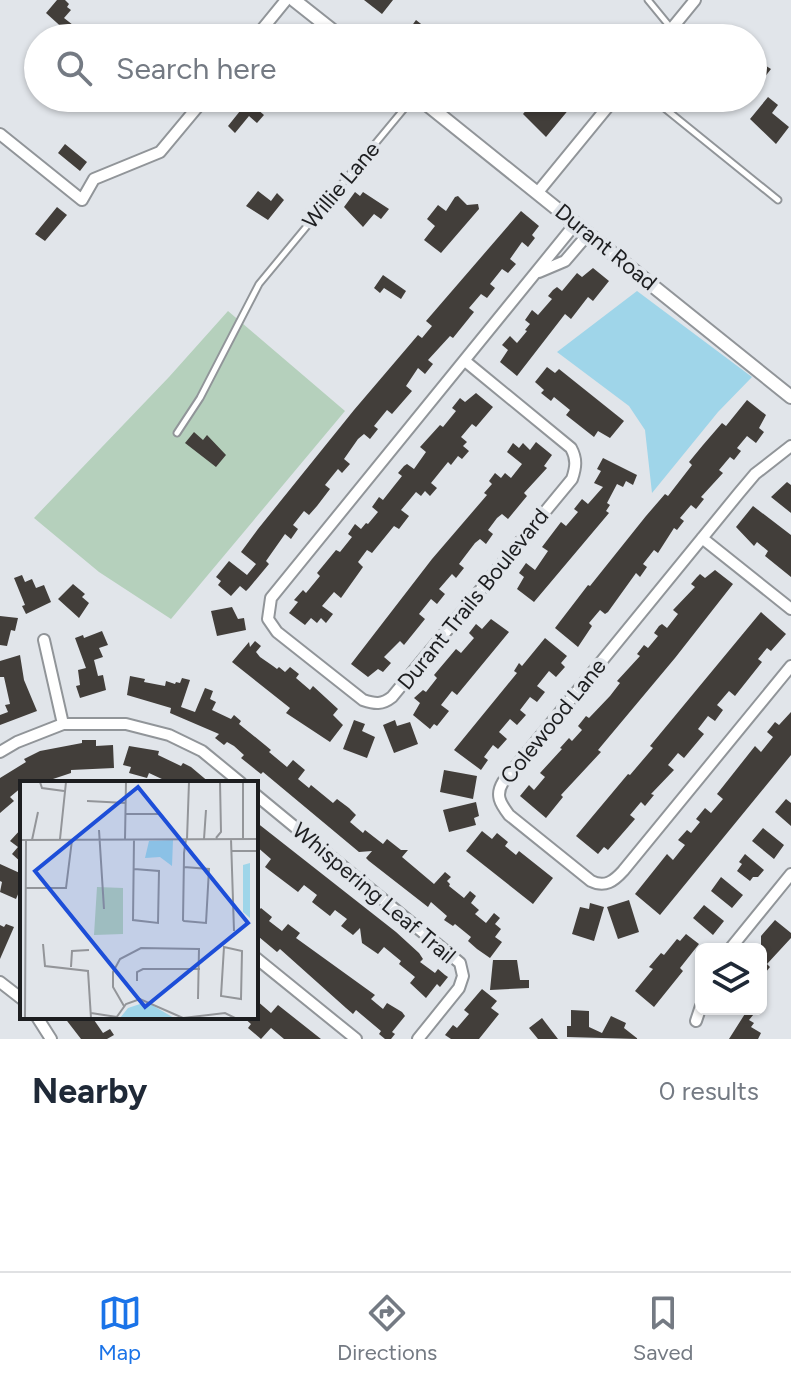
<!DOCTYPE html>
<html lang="en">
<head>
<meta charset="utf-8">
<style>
	body { margin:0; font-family:Figtree,sans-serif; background:#f2f2f3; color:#1f2937 }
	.controls { position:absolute; right:24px; bottom:24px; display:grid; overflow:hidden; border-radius:12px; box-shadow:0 2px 6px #0004 }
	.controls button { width:72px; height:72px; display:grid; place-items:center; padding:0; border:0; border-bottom:2px solid #e0e1e3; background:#fff; color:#1f2937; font:40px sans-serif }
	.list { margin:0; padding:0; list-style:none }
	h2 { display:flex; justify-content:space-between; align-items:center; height:104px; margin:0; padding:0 32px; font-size:34px }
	h2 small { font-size:26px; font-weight:400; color:#747a83 }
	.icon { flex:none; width:44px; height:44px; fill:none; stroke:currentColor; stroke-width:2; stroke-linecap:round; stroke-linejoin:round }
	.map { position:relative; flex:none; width:791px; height:1039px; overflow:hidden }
	.search { position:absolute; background:#fff; box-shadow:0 2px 6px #0004; left:24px; right:24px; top:24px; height:88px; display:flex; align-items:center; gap:20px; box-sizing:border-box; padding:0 28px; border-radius:44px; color:#747a83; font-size:30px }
	.sheet { height:232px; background:#fff }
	nav { display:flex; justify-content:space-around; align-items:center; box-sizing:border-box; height:112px; border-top:2px solid #e0e1e3; background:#fff; font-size:22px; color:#747a83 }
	nav a { display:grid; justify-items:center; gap:4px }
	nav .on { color:#1a73e8 }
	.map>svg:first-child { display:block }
</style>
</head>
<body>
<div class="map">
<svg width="791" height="1039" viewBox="0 0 791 1039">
	<rect width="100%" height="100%" fill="#e1e5ea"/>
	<path fill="#b5d0bc" d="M228,311L345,411L171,619L99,572L34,518L169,377Z"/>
	<path fill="#9fd5e9" d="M637,291L752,377L718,412L652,493L645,430L629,406L557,352Z"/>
	<path fill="#423e3a" d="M57,0H65L69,4L67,7L71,10L64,18L73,25L67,32L46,13Z
		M364,0H393L382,14Z
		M416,20L439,38H417L408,31Z
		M753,58L771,69L760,83L753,77Z
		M768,97L778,105L772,113L789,127L776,144L750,119Z
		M536,98H570L575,102L546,137L523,114Z
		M248,101L264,115L257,123L249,116L235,133L228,126Z
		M65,144L87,162L80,171L58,153Z
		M258,191L271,201L277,193L284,200L268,220L246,206Z
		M355,192L360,196L363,192L389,209L381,219L374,214L363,227L344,207Z
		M458,196L467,205L478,204L479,209L441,253L424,240L435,226L427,219L438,205L446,211L455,197Z
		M57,207L67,215L45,241L35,234Z
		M521,211L539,226L532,235L535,238L528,247L522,242L510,259L516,264L508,273L502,269L490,284L495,288L487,298L481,294L469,308L474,312L453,338L450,336L428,360L433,364L425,374L418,368L406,386L412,391L392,414L387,410L374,426L378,429L370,439L364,434L358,439L344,459L350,464L342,473L338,469L325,485L330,489L317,506L309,515L304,511L293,525L298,529L291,539L285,534L266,561L269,564L249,588L246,591L240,586L231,596L218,585L221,581L216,577L229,561L247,575L256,564L241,552L258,529L354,410L418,335L422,338L432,326L426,321Z
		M593,268L609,281L593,301L588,297L571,319L565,314L517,376L500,362L508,350L502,345L510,336L517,343L527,331L525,330L530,324L525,320L532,310L538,315L552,299L548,296L553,290L557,287L562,291L577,273L582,277Z
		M383,275L406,291L401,299L384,288L380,293L374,288Z
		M547,367L555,373L559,369L624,421L610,438L598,431L594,437L566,415L570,410L554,397L551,401L541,393L544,390L535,382Z
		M476,393L493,407L476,427L472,424L461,437L467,442L463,446L469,451L462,459L458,456L451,465L448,462L431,483L437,488L430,496L425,491L421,496L416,492L401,510L409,516L399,529L394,526L372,553L367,550L358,562L363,567L341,598L334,592L322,606L333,614L326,623L321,618L317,623L311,618L305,625L289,613L298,602L294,600L303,590L306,593L320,576L317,573L322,567L336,550L340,552L352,537L348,534L355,524L361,529L366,523L368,524L378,512L372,507L379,497L383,500L394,486L402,476L398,473L404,466L407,464L414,469L426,452L420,447L440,425L443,427L456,411L452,408L460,398L465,402Z
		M747,400L766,415L759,428L764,432L756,443L747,436L737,448L741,451L734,460L730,457L719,470L723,473L701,497L704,499L696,509L691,505L680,518L684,521L677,530L674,528L658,553L654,550L643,564L647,567L640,577L636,573L608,612L605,614L600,610L589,623L592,626L578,647L555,628L588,585L590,586L646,516L665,494L668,496L692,465L689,462L703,445L722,423L726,426Z
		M194,432L203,440L207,435L226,455L216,467L185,443Z
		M536,442L552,455L544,466L547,468L524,493L527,496L508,519L502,514L497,518L488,530L493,534L486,544L480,539L475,543L459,564L464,568L456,578L452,574L439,589L445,594L437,604L431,599L419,614L425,619L404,645L400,641L384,657L391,663L383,672L378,669L368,677L351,664L432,559L487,495L484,493L492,484L489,481L495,473L501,478L505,473L511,478L522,464L507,452L513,443L519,448L523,443L530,450Z
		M603,458L637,475L633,485L626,481L623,487L617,484L607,503L610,505L606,511L609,513L534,602L517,589L524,577L519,573L526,563L535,570L548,551L542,547L561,522L566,526L578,512L574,509L582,499L588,504L603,487L594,483L601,471L597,469Z
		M787,482L791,485V513L771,497Z
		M753,506L791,535V577L765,556L768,551L757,542L754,546L736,527Z
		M715,570L733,584L675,658L598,750L601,752L561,795L563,797L546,818L520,796L529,785L534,790L545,777L540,773L562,749L560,748L569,738L572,741L582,730L578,726L586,716L589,718L610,696L620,683L617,681L640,656L637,654L644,645L648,648L658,636L654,633L659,626L662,624L667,628L678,614L673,610L695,587L691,584L697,577L700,574L705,578Z
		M22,575L25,582L32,579L36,588L44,585L51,602L26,614L22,606L25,605L14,578Z
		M73,584L85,594L82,597L89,603L79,618L58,599Z
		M232,607L238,619L244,618L246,630L217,636L211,611Z
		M761,612L786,634L771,651L767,648L758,659L762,662L735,696L729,691L717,705L723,710L715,721L708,716L698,729L704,734L684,758L678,753L668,765L674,770L651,794L654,795L645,806L641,802L630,815L635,819L608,850L604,847L598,854L576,836L628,774L630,775L653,748L650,746Z
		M0,616L18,618L15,631L11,630L7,646L0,645Z
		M491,619L509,632L457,695L452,691L441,705L449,711L437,726L434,724L430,729L413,715L420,703L414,698L423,690L426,692L437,678L434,675L456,649L461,653L474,638L469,633L476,624L482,629Z
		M102,631L108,645L99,648L103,657L94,660L98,676L103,675L106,690L80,698L76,686L80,685L78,670L86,668L75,638L83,635L84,638Z
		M545,638L567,656L561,663L565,667L556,677L549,671L537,686L545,692L537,702L530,697L520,710L526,715L517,725L510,719L499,732L507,739L498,749L493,745L484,757L488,760L481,770L454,750L517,673L514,671L519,663L522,666Z
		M255,641L261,646L256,652L260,657L273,666L277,669L279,667L285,672L290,667L299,674L296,678L310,690L313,686L338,709L333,715L343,725L330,742L286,713L290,708L232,662L249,642L250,647Z
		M20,655L24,680L37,711L0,725V715L8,712L5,705L10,704L4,677H0V661Z
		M130,676L145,679L144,682L165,686L166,681L175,684L176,682L180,683L182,678L190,680L181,707L195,712L205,688L213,691L210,699L216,702L212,710L231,719L234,715L241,721L239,724L265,745L271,750L269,752L287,767L293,760L305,770L298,779L309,788L311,785L333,803L337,799L349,808L356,815L350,822L363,833L365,830L383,844L387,839L401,850H408L402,857L434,884L445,872L451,877L447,881L450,884L449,886L464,898L470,891L476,896L471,903L479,910L475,914L486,923L494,913L500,918L495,924L501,929L495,937L502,942L490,958L477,949L468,941L471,937L455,924L453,926L444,920L447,916L431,902L428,907L369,861L366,858L372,851L359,852L263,772L261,774L241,758L244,755L234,746L227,742L224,745L215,738L219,734L170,713L171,708L127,695Z
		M791,712V755L660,915L635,894L667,854L673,860L685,845L678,840L687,830L691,833L700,822L696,819L705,808L711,813L723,799L717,794L755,746L761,752L773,737L767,732L775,722L779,725Z
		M354,720L365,724L362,731L375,737L367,758L343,749Z
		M395,720L397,726L410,722L418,744L394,753L383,725Z
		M82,740H96V746L113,745L114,768L71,770V773L41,783H22V787L10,797L14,801L0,813V778L26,762L24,759L40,751L82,743Z
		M129,746L159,751L158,755L181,766L183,763L191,767L210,783H163L164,780L149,773L147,778L129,773L131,767L123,765Z
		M444,770L477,776L473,799L440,792Z
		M786,799L791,803V826L775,812Z
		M476,802L479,816L474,818L476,825L449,832L443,810Z
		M256,822L396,932L419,953L423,959L420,962L435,973L438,969L445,975L448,977L440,987L437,984L426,998L410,983L415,977L399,964L401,961L384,947L378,954L362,943L360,928L353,935L341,926L347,919L335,910L330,916L312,902L317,895L304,885L298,892L265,867L271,859L256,846Z
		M22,828V863L12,854L18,847L10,841Z
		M763,828L784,845L774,859L752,841Z
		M482,831L492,839L497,833L508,842L505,846L516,855L519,851L553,878L533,904L466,851Z
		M745,854L764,870L758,877H753L750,881L737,871L742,864L739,862Z
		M0,864L22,874V885L16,899L0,892L2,882L0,881Z
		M721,877L743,895L732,908L711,891Z
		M629,900L639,932L618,939L607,907Z
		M590,903L604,907L594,941L572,934L580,907L589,909Z
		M704,905L724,921L713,935L693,918Z
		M261,908L272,917L269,921L282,931L288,924L300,933L296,938L375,995L371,999L383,1009L387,1003L402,1012L405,1016L392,1032L395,1034L391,1039H385L379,1034L381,1031L356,1010L353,1014L346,1008L280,949L277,952L259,937L256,932V913Z
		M775,920L791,933V938L767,964L770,967L761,978V936Z
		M6,924L14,927L0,959V925L4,927Z
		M686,934L699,944L680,968L683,971L654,1007L635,991L653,969L649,967L661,953L664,955L677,939L680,941Z
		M493,960H517L520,980H529V988L490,990Z
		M482,989L497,1001L491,1008L499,1014L479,1039H451L445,1035L453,1025L457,1028L469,1014L464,1010Z
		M256,1000L271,1013L278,1005L321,1039H284L271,1028L261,1039L248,1028L251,1024L243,1017H256Z
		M748,1009H758L749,1020L754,1023L751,1027L761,1033L758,1039H729Z
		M571,1010L589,1011V1027L602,1033L611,1016L626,1023L624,1028L638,1039L567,1037V1026H571Z
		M64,1017H92L103,1033L110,1029L114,1035L107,1039H81Z
		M542,1018L545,1022L558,1039H538L529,1028Z"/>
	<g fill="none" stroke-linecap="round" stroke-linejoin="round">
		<defs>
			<path id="service" d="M648,0L671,28
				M652,98L778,200
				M177,433L200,398L259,284L413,98"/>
			<path id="minor" d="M255,38L286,0
				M664,38L695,0
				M0,134L82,200L94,179L160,152L205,98
				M538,192L615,98
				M539,272L565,261L589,233
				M465,361L571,448C577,459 576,467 572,479L392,697C382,705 375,704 363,700L277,632L268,619L271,598L576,223
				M791,446L755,474L739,493L503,782C495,795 500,803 509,815L591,881C605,888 614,881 623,871L791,666
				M702,538L791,609
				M44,640L63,724
				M0,752L17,742L63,724H126L169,735L202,751L241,783
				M256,795L460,963L463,976L459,988L418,1039
				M730,949L791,874
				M256,958L356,1039
				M0,982L22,999
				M37,1017L51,1039
				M696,1021L701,1006"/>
			<path id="tertiary" d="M294,0L342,38
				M419,98L791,397"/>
		</defs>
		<use href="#service" stroke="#919599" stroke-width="9"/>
		<use href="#minor" stroke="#919599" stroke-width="14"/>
		<use href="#tertiary" stroke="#919599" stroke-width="16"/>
		<use href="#service" stroke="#fff" stroke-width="5"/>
		<use href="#minor" stroke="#fff" stroke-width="10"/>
		<use href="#tertiary" stroke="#fff" stroke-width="12"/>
	</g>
	<g text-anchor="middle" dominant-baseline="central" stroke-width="8" stroke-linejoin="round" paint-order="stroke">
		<g font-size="22" fill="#1d1e20" stroke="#e1e5ea">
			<text transform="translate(341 185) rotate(-50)">Willie Lane</text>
			<text transform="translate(606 247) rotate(39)">Durant Road</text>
			<text transform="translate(473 599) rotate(-51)">Durant Trails Boulevard</text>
			<text transform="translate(553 721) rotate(-51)">Colewood Lane</text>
			<text transform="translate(374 893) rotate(40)">Whispering Leaf Trail</text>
		</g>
	</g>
	<g transform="translate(20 781)">
		<rect width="238" height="238" fill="#e1e5ea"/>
		<path d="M77,106L103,107V153L74,154Z" fill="#b5d0bc"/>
		<path d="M153,59L152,85L140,76L125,77L129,60ZM230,82V137L223,131V84ZM123,222L132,224L154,237H100L108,227Z" fill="#9fd5e9"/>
		<path fill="none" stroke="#939599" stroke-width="2" d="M20,1L22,7L44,10M67,20L106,22M106,33H138M79,49L84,128M196,57L201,51L200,1M40,58L46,1M105,58L106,1M114,58L113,139L138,142L139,90L114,88M167,58L169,1M184,58L186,29M211,58L214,150M223,58V1M0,59L238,58M12,59L18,31M211,70H237M164,86L189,88L186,142L164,140L163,139L164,76V72L166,58M6,107H46L52,59M23,163L25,185L68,190L71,237M204,166L222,170L221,218L201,215ZM51,186L52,170L69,169M117,200V191L123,188H180M104,225L93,206V191L100,178L121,167L179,168L178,218M71,232L97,236M5,237L6,59M96,237L106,223L120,218L163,237L205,232L215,237"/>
		<path fill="#1d4ed8" fill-opacity="0.15" stroke="#1d4ed8" stroke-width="4" d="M118,6L228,142L125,226L15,90Z"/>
		<rect width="238" height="238" fill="none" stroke="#1d1e20" stroke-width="4"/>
	</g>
</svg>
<div class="controls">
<button><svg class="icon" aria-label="layers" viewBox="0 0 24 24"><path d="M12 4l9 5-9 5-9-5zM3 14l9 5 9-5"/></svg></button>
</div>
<div class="search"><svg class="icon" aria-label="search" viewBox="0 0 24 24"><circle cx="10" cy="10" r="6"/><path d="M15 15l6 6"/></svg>Search here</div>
</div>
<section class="sheet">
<h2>Nearby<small>0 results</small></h2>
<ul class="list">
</ul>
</section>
<nav>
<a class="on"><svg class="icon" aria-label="map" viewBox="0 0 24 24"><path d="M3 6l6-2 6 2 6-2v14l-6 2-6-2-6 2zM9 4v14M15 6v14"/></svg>Map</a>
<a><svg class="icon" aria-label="directions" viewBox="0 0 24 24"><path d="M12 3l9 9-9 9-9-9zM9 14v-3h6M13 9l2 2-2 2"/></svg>Directions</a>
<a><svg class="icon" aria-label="saved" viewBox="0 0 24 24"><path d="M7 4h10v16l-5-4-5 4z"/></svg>Saved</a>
</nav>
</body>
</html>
